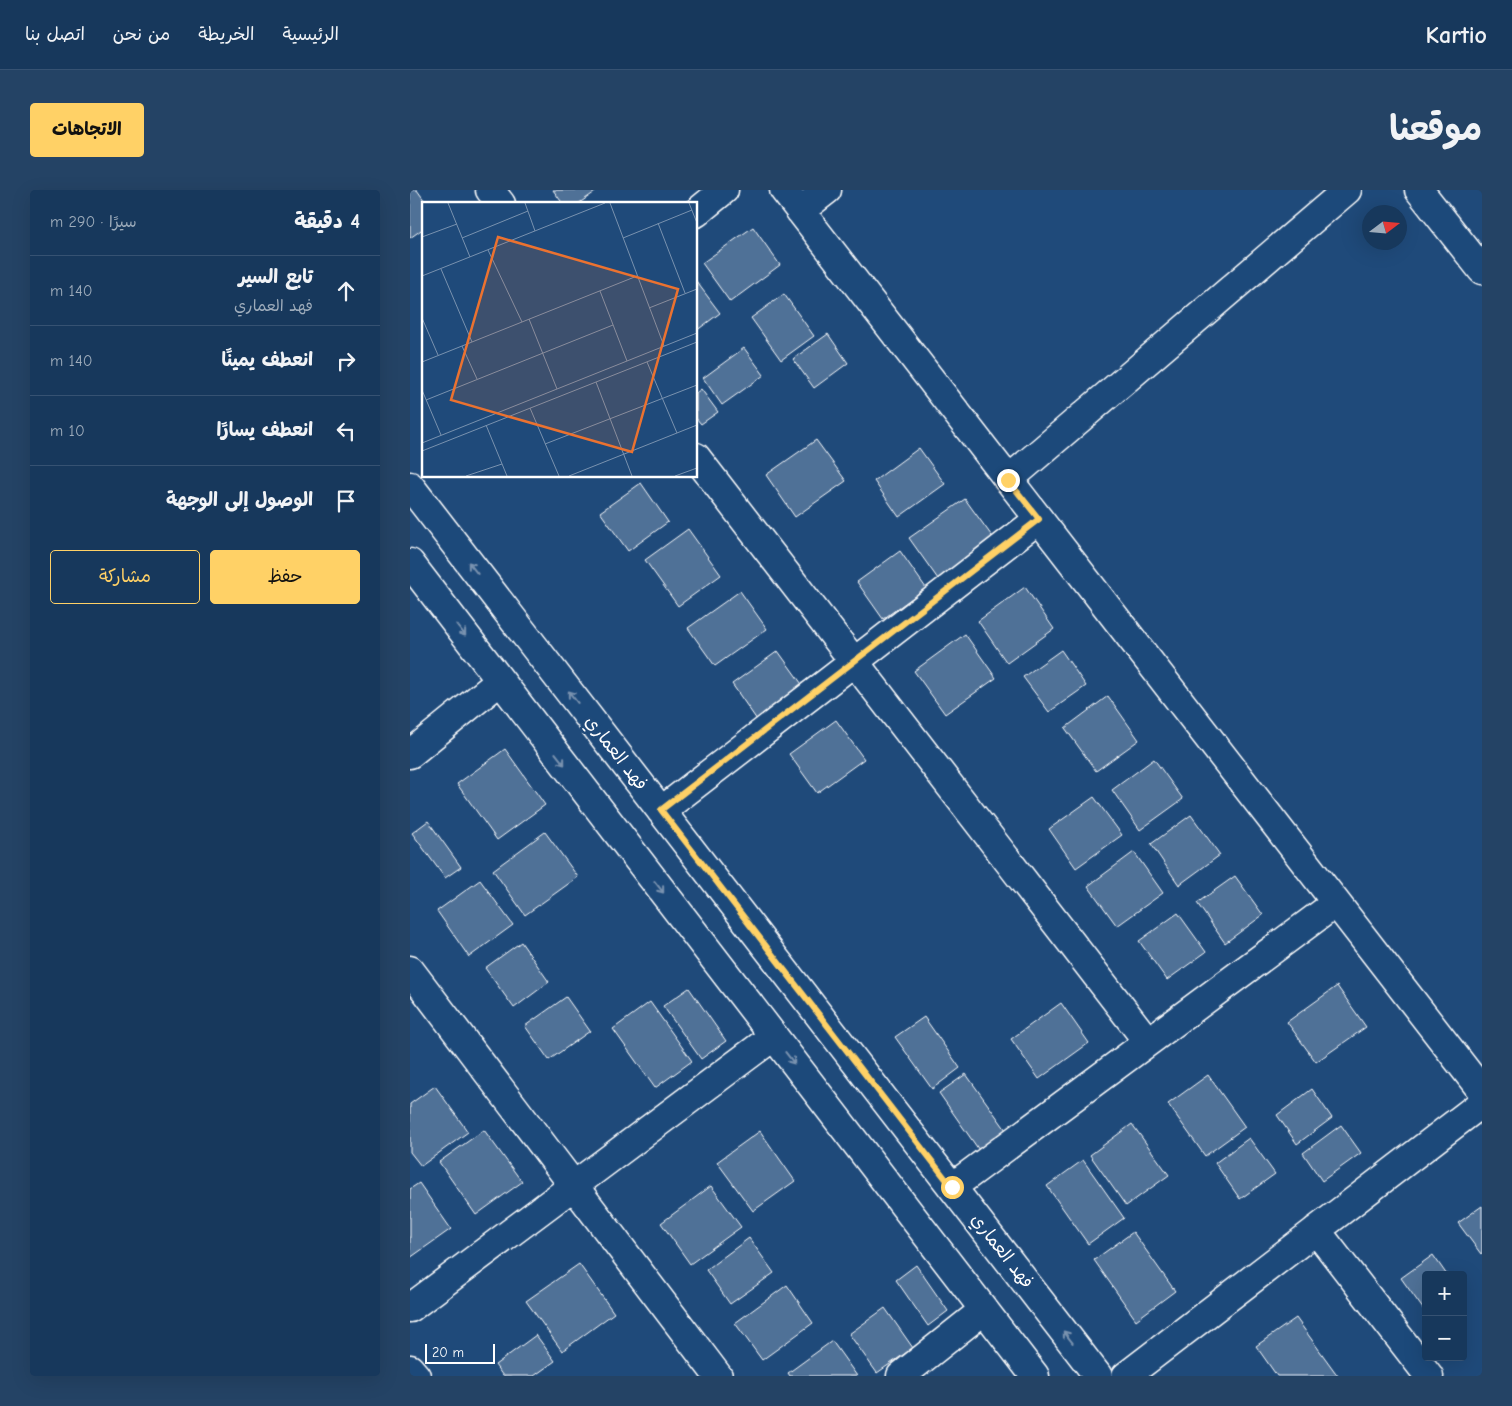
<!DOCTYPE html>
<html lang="ar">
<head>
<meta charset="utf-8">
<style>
	body { margin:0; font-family:"Comic Neue","Playpen Sans Arabic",sans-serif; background:#244365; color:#f1f3f6; direction:rtl }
	.controls { position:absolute; right:15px; bottom:15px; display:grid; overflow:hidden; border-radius:5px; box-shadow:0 5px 20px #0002 }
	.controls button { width:45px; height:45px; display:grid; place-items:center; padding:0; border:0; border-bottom:1px solid #365272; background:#17385c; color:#f1f3f6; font:25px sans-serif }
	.compass { position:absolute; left:952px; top:15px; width:45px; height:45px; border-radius:50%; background:#17385c; box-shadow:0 5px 20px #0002; rotate:74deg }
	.scale { position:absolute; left:15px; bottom:12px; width:70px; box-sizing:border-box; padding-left:5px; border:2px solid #fff; border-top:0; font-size:14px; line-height:18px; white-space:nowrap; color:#fff; -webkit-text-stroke:4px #1f4a7a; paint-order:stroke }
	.stop { position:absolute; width:15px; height:15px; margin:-11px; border:4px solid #ffd166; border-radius:50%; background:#fff }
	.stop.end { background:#ffd166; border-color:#fff; box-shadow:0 1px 5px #0008 }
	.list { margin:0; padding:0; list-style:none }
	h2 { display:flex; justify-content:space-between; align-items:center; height:65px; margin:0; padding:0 20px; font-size:21px }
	h2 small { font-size:16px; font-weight:400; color:#9eacbb }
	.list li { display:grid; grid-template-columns:32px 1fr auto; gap:15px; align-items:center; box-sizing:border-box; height:70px; padding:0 20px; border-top:1px solid #365272 }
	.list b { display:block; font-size:19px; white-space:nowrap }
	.list p { margin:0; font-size:16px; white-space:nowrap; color:#9eacbb }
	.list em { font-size:16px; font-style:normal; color:#9eacbb }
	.actions { display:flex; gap:10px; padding:15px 20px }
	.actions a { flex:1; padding:11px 0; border:1px solid #ffd166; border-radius:5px; text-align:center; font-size:18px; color:#ffd166 }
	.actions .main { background:#ffd166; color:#111 }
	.icon { flex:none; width:28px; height:28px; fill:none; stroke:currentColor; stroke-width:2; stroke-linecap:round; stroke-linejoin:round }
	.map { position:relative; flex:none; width:1072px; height:1186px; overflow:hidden; direction:ltr; border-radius:5px }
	header { display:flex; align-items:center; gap:30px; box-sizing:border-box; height:70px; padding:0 25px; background:#17385c; border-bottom:1px solid #365272 }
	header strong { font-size:24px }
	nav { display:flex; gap:28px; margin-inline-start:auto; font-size:18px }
	.intro { display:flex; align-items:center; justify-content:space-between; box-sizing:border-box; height:120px; padding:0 30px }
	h1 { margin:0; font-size:35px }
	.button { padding:12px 22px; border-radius:5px; background:#ffd166; color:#111; font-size:18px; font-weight:700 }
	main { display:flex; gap:30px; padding:0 30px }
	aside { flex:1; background:#17385c; border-radius:5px; box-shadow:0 5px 20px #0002 }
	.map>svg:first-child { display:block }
</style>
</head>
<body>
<header>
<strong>Kartio</strong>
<nav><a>الرئيسية</a><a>الخريطة</a><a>من نحن</a><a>اتصل بنا</a></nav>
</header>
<div class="intro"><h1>موقعنا</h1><a class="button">الاتجاهات</a></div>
<main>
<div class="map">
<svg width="1072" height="1186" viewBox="0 0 1072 1186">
	<rect width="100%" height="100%" fill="#1f4a7a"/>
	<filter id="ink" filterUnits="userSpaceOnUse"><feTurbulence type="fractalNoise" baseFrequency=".02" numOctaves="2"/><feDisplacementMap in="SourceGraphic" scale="10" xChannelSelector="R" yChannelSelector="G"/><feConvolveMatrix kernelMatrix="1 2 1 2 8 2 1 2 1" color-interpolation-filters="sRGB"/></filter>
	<g filter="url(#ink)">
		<path fill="#507197" stroke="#fff" d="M0,0H7L17,14H14V38L0,48Z
			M143,0H188L168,14H153Z
			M343,37L370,75L320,112L292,73Z
			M286,91L310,123L286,141Z
			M374,104L404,146L371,170L341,128Z
			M418,144L438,173L404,198L383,169Z
			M334,158L354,185L312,215L293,188Z
			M291,199L308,222L291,234L286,228V203Z
			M406,250L436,291L385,327L356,285Z
			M509,258L535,294L489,327L464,291Z
			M231,293L258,332L218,361L190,322Z
			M555,309L584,349L528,389L499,348Z
			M278,339L311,385L268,416L235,370Z
			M490,361L516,398L473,429L447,392Z
			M615,397L644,439L597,473L568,431Z
			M330,401L357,439L305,476L278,438Z
			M555,444L586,488L535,524L504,481Z
			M651,460L676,496L639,522L613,487Z
			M368,461L394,497L347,530L322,494Z
			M698,506L729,550L686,581L655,538Z
			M426,530L454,569L407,603L379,564Z
			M95,559L135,615L87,650L47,594Z
			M744,569L773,609L730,640L702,600Z
			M684,607L712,645L666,678L639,639Z
			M781,625L810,665L769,695L741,654Z
			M18,631L51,677L35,688L2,643Z
			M135,642L168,687L115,725L83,680Z
			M724,662L753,703L707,736L678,696Z
			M825,686L853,725L815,753L787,713Z
			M70,690L103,735L59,767L27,721Z
			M768,723L796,762L757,790L729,751Z
			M111,752L139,792L104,818L75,778Z
			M927,796L956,837L906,872L877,832Z
			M279,798L316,851L291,869L253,816Z
			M156,807L180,841L139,870L115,836Z
			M240,812L282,871L245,898L203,839Z
			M651,813L679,853L629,889L601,849Z
			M514,827L550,878L522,899L485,847Z
			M556,884L596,940L569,960L529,903Z
			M798,885L835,937L795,966L758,914Z
			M25,896L58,942L11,976L0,962V914Z
			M902,899L922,928L887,954L867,925Z
			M722,934L759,985L716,1016L680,965Z
			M931,935L951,963L912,991L893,963Z
			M74,940L112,992L66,1025L29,972Z
			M350,941L385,991L343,1021L307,972Z
			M839,948L865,984L830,1009L805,973Z
			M673,970L714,1028L678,1054L637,996Z
			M9,993L41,1039L0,1068V999Z
			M301,996L331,1037L280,1074L251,1033Z
			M1072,1016V1063L1071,1064L1048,1033Z
			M723,1042L765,1101L726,1130L684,1070Z
			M339,1048L364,1083L320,1114L296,1080Z
			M1023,1065L1037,1085H1016V1123L991,1088Z
			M169,1074L204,1123L152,1161L116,1111Z
			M506,1075L538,1121L518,1136L486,1090Z
			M377,1095L403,1133L352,1170L325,1133Z
			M475,1118L503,1158L467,1183L439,1144Z
			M886,1128L928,1186H867L846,1156Z
			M126,1145L145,1171L124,1186H93L85,1175Z
			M422,1151L447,1186H380L378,1183Z"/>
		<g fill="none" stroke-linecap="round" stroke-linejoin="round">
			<defs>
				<path id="minor" d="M80,0L91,14
					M374,0L1072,901
					M1009,0L1072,80
					M390,21L417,0
					M286,23L314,0
					M286,267L738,852
					M598,290L937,0
					M0,296L688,1186
					M0,373L625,1186
					M0,564L90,491
					M251,621L629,329
					M0,780L308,1186
					M542,997L926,713
					M906,1040L1019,1186
					M0,1118L364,846
					M0,1179L6,1186
					M491,1186L574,1120
					M716,1186L1072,913"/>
			</defs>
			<use href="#minor" stroke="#fff" stroke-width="31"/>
			<use href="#minor" stroke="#1f4a7a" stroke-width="28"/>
		</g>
		<defs><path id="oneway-shaft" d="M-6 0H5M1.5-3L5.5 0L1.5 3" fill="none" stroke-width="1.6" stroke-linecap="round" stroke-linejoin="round" transform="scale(1.25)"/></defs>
		<g stroke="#7992af">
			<use href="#oneway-shaft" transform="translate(63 378) rotate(-128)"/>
			<use href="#oneway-shaft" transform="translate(51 440) rotate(52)"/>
			<use href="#oneway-shaft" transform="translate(163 507) rotate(-128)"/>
			<use href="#oneway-shaft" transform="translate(150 569) rotate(52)"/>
			<use href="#oneway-shaft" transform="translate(249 697) rotate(52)"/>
			<use href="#oneway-shaft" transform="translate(380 868) rotate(52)"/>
			<use href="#oneway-shaft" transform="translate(658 1147) rotate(-128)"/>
		</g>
	</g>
	<g fill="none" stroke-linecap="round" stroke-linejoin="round" filter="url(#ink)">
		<path stroke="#ffd166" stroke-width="6" d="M542,997L251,620L629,329L598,290"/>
	</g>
	<g text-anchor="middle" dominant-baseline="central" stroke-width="5" stroke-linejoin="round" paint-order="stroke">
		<g font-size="18" fill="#fff" stroke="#1f4a7a">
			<text transform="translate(206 563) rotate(52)">فهد العماري</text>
			<text transform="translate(592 1061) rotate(52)">فهد العماري</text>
		</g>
	</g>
	<g transform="translate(12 12)">
		<rect width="275" height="275" fill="#1f4a7a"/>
		<path fill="none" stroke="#7992af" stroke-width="1" d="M26,1L48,55M103,1L113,29M188,1L242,144M267,1L275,21M236,21L263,91M0,35L35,22M40,36L106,9M201,36L270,8M66,48L100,120M19,67L50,140M0,74L183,1M178,89L205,159M227,106L275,87M0,116L16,153M107,117L135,187M40,144L55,177M0,160L215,74M225,160L255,231M174,180L210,274M0,188L19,233M4,198L191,123M108,206L137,274M64,223L85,274M0,241L275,131M123,242L275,183M0,249L275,140M44,274L80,262M147,274L275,223M253,274L275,266"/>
		<path fill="#eb7230" fill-opacity="0.15" stroke="#eb7230" stroke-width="2.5" d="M76,35L256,87L210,250L29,198Z"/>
		<rect width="275" height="275" fill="none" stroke="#fff" stroke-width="2.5"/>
	</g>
</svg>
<div class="controls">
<button>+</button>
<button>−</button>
</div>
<svg class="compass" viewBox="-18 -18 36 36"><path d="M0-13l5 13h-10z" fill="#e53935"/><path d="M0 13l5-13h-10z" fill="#9eacbb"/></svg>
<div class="scale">20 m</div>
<div class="stop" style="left:542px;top:997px"></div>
<div class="stop end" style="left:598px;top:290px"></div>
</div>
<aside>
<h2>4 دقيقة<small>سيرًا · 290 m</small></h2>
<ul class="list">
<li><svg class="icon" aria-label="ahead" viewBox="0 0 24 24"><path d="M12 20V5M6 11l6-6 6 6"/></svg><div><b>تابع السير</b><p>فهد العماري</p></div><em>140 m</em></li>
<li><svg class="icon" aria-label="right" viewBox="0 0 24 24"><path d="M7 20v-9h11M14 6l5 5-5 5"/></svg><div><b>انعطف يمينًا</b></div><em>140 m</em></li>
<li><svg class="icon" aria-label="left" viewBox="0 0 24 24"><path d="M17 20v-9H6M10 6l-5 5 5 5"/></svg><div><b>انعطف يسارًا</b></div><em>10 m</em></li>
<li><svg class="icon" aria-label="arrive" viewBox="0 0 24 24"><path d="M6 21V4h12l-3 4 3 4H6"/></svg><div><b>الوصول إلى الوجهة</b></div></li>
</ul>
<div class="actions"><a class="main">حفظ</a><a>مشاركة</a></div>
</aside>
</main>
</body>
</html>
